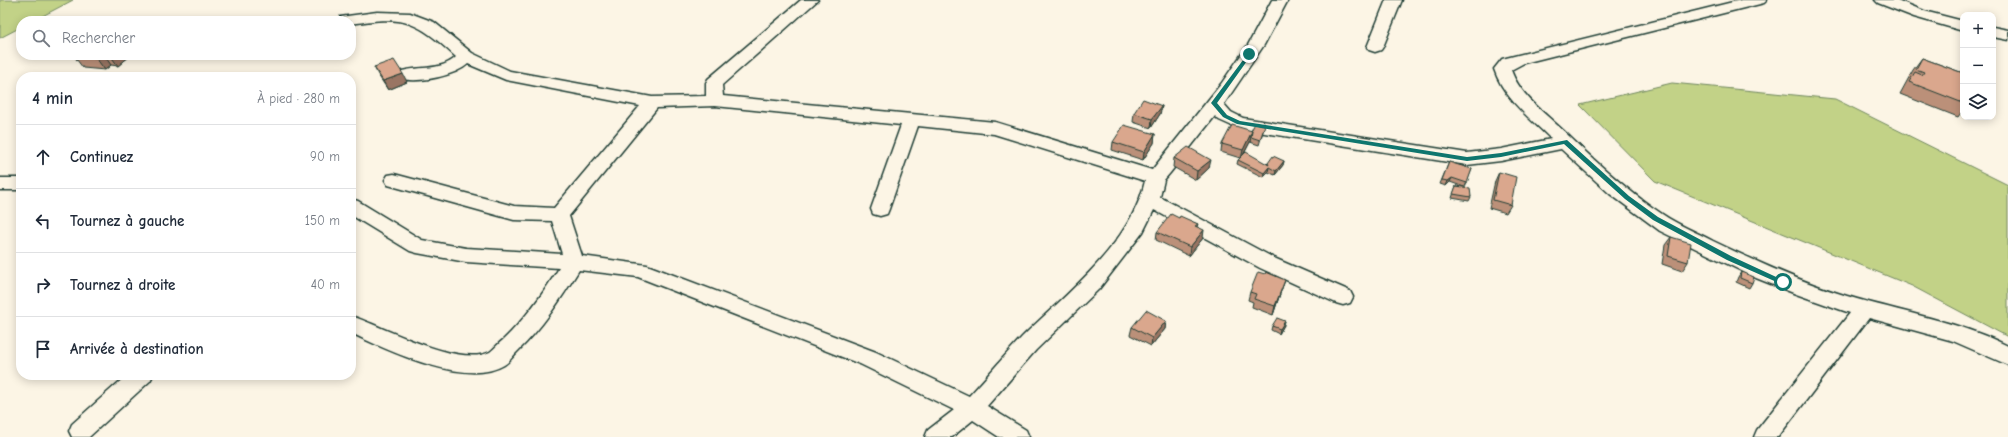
<!DOCTYPE html>
<html lang="fr">
<head>
<meta charset="utf-8">
<style>
	body { margin:0; font-family:"Comic Neue",sans-serif; background:#f6f6f7; color:#1f2937 }
	.controls { position:absolute; right:12px; top:12px; display:grid; overflow:hidden; border-radius:8px; box-shadow:0 2px 10px #0003 }
	.controls button { width:36px; height:36px; display:grid; place-items:center; padding:0; border:0; border-bottom:1px solid #e0e1e3; background:#fff; color:#1f2937; font:20px sans-serif }
	.stop { position:absolute; width:12px; height:12px; margin:-9px; border:3px solid #0f766e; border-radius:50%; background:#fff }
	.stop.end { background:#0f766e; border-color:#fff; box-shadow:0 1px 4px #0008 }
	.list { margin:0; padding:0; list-style:none }
	h2 { display:flex; justify-content:space-between; align-items:center; height:52px; margin:0; padding:0 16px; font-size:17px }
	h2 small { font-size:13px; font-weight:400; color:#747a83 }
	.list li { display:grid; grid-template-columns:26px 1fr auto; gap:12px; align-items:center; box-sizing:border-box; height:64px; padding:0 16px; border-top:1px solid #e0e1e3 }
	.list b { display:block; font-size:15px; white-space:nowrap }
	.list em { font-size:13px; font-style:normal; color:#747a83 }
	.icon { flex:none; width:22px; height:22px; fill:none; stroke:currentColor; stroke-width:2; stroke-linecap:round; stroke-linejoin:round }
	.map { position:relative; flex:none; width:2008px; height:437px; overflow:hidden }
	.search { position:absolute; background:#fff; box-shadow:0 2px 10px #0003; left:16px; top:16px; width:340px; height:44px; display:flex; align-items:center; gap:10px; box-sizing:border-box; padding:0 14px; border-radius:16px; color:#747a83; font-size:15px }
	.panel { position:absolute; background:#fff; box-shadow:0 2px 10px #0003; left:16px; top:72px; width:340px; height:308px; border-radius:16px }
	.map>svg:first-child { display:block }
</style>
</head>
<body>
<div class="map">
<svg width="2008" height="437" viewBox="0 0 2008 437">
	<rect width="100%" height="100%" fill="#fcf5e5"/>
	<filter id="ink" filterUnits="userSpaceOnUse"><feTurbulence type="fractalNoise" baseFrequency=".025" numOctaves="2"/><feDisplacementMap in="SourceGraphic" scale="8" xChannelSelector="R" yChannelSelector="G"/><feConvolveMatrix kernelMatrix="1 2 1 2 8 2 1 2 1" color-interpolation-filters="sRGB"/></filter>
	<g filter="url(#ink)">
		<path fill="#c2d287" stroke="#70885e" d="M0,0H73L33,21H21V27L0,38Z
			M1672,83L1835,99L2008,185V337L1912,286L1655,181L1580,105Z"/>
		<g fill="none" stroke-linecap="round" stroke-linejoin="round">
			<defs>
				<path id="minor" d="M801,0H818L722,85L723,96L995,122L1152,170L1221,84L1248,45L1272,0H1288L1264,45L1224,104L1231,112L1243,118L1467,153L1501,149L1551,139C1530,118 1504,99 1494,69L1502,59L1741,0H1767L1764,3L1524,63L1511,70C1521,98 1549,116 1570,137C1599,165 1629,192 1662,214C1678,225 1696,232 1713,241C1757,262 1801,282 1847,296C1900,312 1958,321 2008,346V365L1953,341L1869,318L1778,437H1754L1757,430L1850,313L1796,294L1756,278L1660,231L1610,194L1561,149L1501,161L1467,165L1239,129L1219,120L1215,116L1170,173L1164,180L1160,197L1274,258L1350,291L1353,297L1350,303L1343,305L1336,303L1260,268L1154,210L1143,232L1099,289L1036,350L987,406L1026,430L1029,437H999L973,420L952,437H925L928,430L954,410L860,364L638,277L579,270C561,299 542,328 517,352C513,356 509,362 504,365C466,388 387,350 351,333V316C383,326 458,368 490,352C494,349 499,343 503,340C525,319 543,294 559,268L466,262L417,253L410,251L351,215V199L358,201L422,240L466,248L562,254L552,221L514,220L388,185L385,180L388,175L394,174L514,206L554,208L640,106L506,80L468,64C455,76 420,83 402,79L400,75L402,71C421,66 441,71 456,57C417,21 405,15 351,24V21H339L340,17L377,12L410,13L434,22L472,53L510,71L652,97L706,96V83L708,79ZM715,106L901,125L871,209L873,214L880,216L887,214L889,209L918,126L994,134L1145,181C1131,244 1067,293 1022,337C1004,356 987,377 969,396L876,352L647,265L582,256L569,216L657,108Z
					M1386,0H1402L1383,47L1381,50L1375,52L1369,50L1367,47Z
					M1875,0H1897L1924,11L1963,21V31L1914,17L1878,3Z
					M1993,27L2008,30V40L1993,37Z
					M0,178H21V190H0Z
					M127,375H153L150,381L89,437H72L69,431L72,424Z"/>
			</defs>
			<use href="#minor" stroke="#1f3d34" stroke-width="3"/>
			<use href="#minor" fill="#fcf5e5" fill-rule="evenodd"/>
		</g>
		<path fill="#bb9079" stroke="#1f3d34" d="M75,55H131L118,66L111,65L105,70L83,68L74,56Z
			M1922,58L1963,73V110L1958,117L1900,94L1913,70Z
			M374,67L407,82L388,90L378,75Z
			M1162,106L1160,114L1151,128L1133,122L1134,113Z
			M1265,125L1259,145L1250,142L1244,154L1267,164L1268,163L1284,161L1283,165L1275,175L1268,172L1263,177L1237,164L1238,160L1240,158L1221,152L1222,144Z
			M1155,134L1154,143L1143,160L1112,150L1113,142Z
			M1174,158L1209,168L1196,180L1173,167Z
			M1449,162L1472,169L1465,187L1471,197L1469,201L1452,198L1456,186L1464,187L1450,182L1446,186L1440,184Z
			M1499,172L1511,205L1506,213L1489,208L1495,181Z
			M1179,218L1198,224L1197,227L1203,238L1189,256L1156,240L1157,232Z
			M1671,237L1688,262L1682,271L1662,264L1665,245Z
			M1741,272L1752,283L1749,288L1736,282L1738,277Z
			M1285,280L1282,288L1273,315L1252,307L1253,302L1248,300L1250,292Z
			M1166,321L1165,329L1151,346L1130,335L1132,327Z
			M1284,325L1279,334L1271,330L1272,326Z"/>
		<path fill="#997563" stroke="#1f3d34" d="M100,55H104L111,65L105,70L96,58Z
			M110,55H131L118,66Z
			M403,74L407,82L388,90L383,81Z
			M1162,106L1160,114L1151,128L1152,119Z
			M1252,131L1250,142L1241,159L1243,150Z
			M1155,134L1154,143L1143,160L1144,152Z
			M1211,160L1209,168L1196,180L1197,171Z
			M1284,161L1283,165L1275,175L1276,171Z
			M1269,167L1268,172L1263,177L1264,173Z
			M1452,178L1450,182L1446,186L1448,181Z
			M1204,230L1203,238L1189,256L1190,247Z
			M1285,280L1282,288L1273,315L1275,306Z
			M1166,321L1165,329L1151,346L1152,338Z
			M1285,321L1284,325L1279,334L1280,329Z"/>
		<path fill="#daa78d" stroke="#1f3d34" d="M75,55H100L96,58L74,56Z
			M1922,58L1963,73V103L1909,82L1915,72L1922,75L1924,72L1916,69Z
			M394,60L403,74L383,81L374,67Z
			M1143,99L1162,106L1152,119L1134,113Z
			M1255,123L1265,125L1260,140L1251,137L1252,131H1251Z
			M1124,125L1155,134L1144,152L1113,142Z
			M1232,125L1252,131L1243,150L1222,144Z
			M1188,147L1211,160L1197,171L1174,158Z
			M1246,152L1269,165L1268,163L1273,156L1284,161L1276,171L1269,167L1264,173L1238,160Z
			M1449,162L1472,169L1467,183L1452,178L1448,181L1442,180Z
			M1499,172L1516,177L1511,205L1493,200Z
			M1456,186L1470,188L1471,197L1453,194Z
			M1171,214L1179,218L1180,216L1198,224L1195,226L1204,230L1190,247L1157,232Z
			M1671,237L1691,243L1688,262L1668,256Z
			M1258,272L1265,274L1266,272L1285,280L1275,306L1254,299L1256,294L1250,292Z
			M1741,272L1754,277L1752,283L1740,278Z
			M1146,310L1166,321L1152,338L1132,327Z
			M1277,318L1285,321L1280,329L1272,326Z"/>
	</g>
	<path fill="#0f766e" d="M1249,52L1252,54L1217,103L1227,115L1240,121L1467,157L1501,153L1567,140L1629,196L1658,217L1731,256L1787,282L1783,285L1781,284L1727,260L1653,220L1625,199L1564,144L1501,157L1467,161L1237,124L1223,117L1211,103Z"/>
</svg>
<div class="controls">
<button>+</button>
<button>−</button>
<button><svg class="icon" aria-label="layers" viewBox="0 0 24 24"><path d="M12 4l9 5-9 5-9-5zM3 14l9 5 9-5"/></svg></button>
</div>
<div class="stop" style="left:1783px;top:282px"></div>
<div class="stop end" style="left:1249px;top:54px"></div>
<div class="search"><svg class="icon" aria-label="search" viewBox="0 0 24 24"><circle cx="10" cy="10" r="6"/><path d="M15 15l6 6"/></svg>Rechercher</div>
<section class="panel">
<h2>4 min<small>À pied · 280 m</small></h2>
<ul class="list">
<li><svg class="icon" aria-label="ahead" viewBox="0 0 24 24"><path d="M12 20V5M6 11l6-6 6 6"/></svg><div><b>Continuez</b></div><em>90 m</em></li>
<li><svg class="icon" aria-label="left" viewBox="0 0 24 24"><path d="M17 20v-9H6M10 6l-5 5 5 5"/></svg><div><b>Tournez à gauche</b></div><em>150 m</em></li>
<li><svg class="icon" aria-label="right" viewBox="0 0 24 24"><path d="M7 20v-9h11M14 6l5 5-5 5"/></svg><div><b>Tournez à droite</b></div><em>40 m</em></li>
<li><svg class="icon" aria-label="arrive" viewBox="0 0 24 24"><path d="M6 21V4h12l-3 4 3 4H6"/></svg><div><b>Arrivée à destination</b></div></li>
</ul>
</section>
</div>
</body>
</html>
